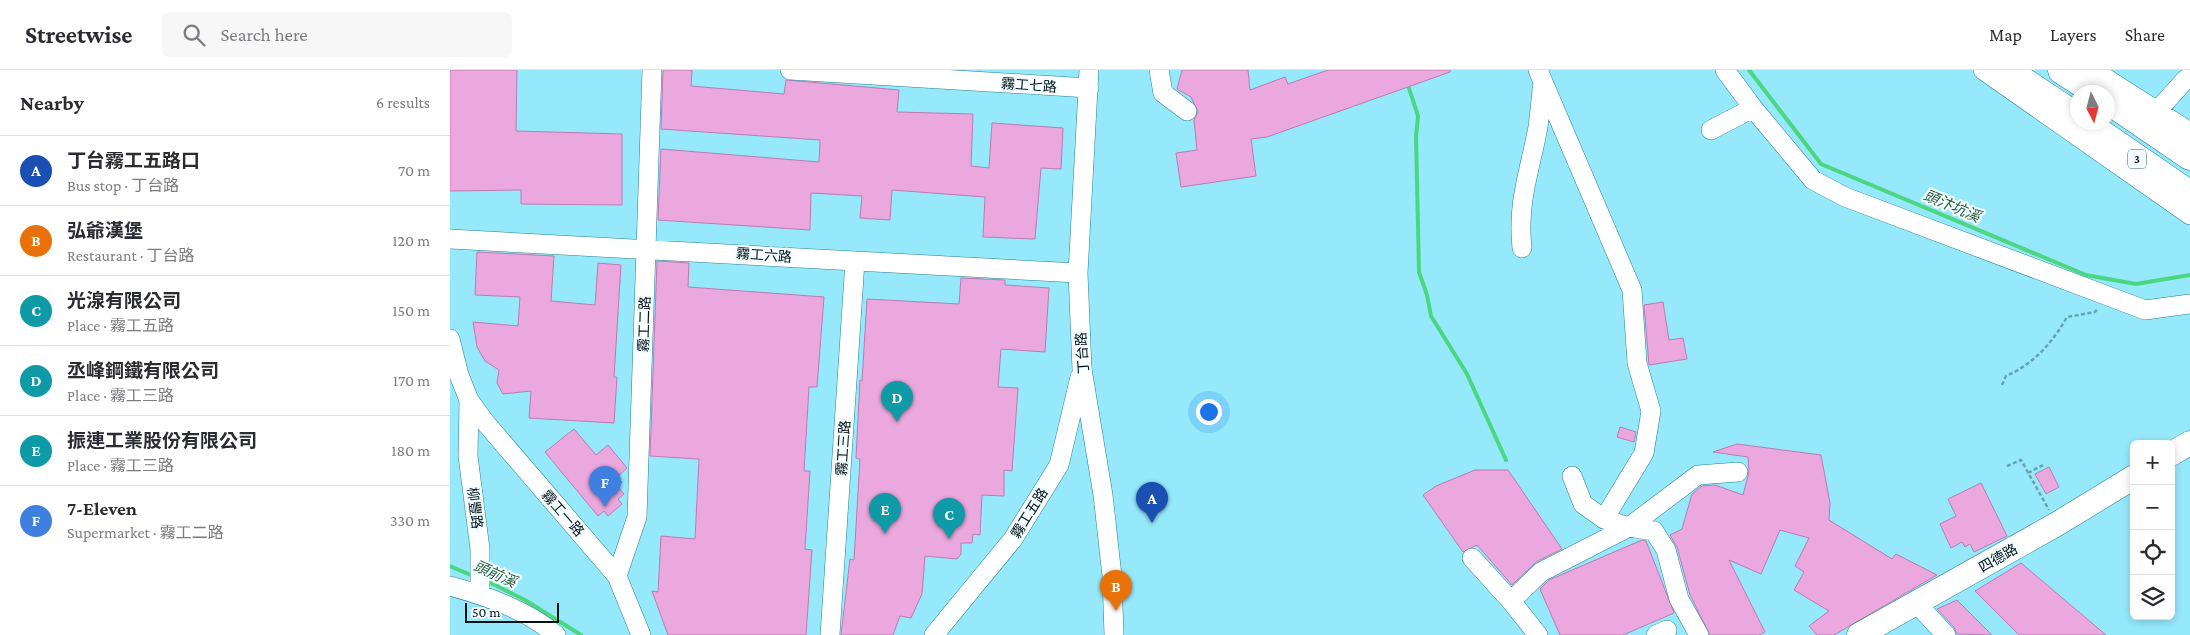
<!DOCTYPE html>
<html lang="en">
<head>
<meta charset="utf-8">
<style>
	body { margin:0; font-family:"Crimson Pro","Noto Sans TC",serif; background:#f7f7f7; color:#2b2b33 }
	.controls { position:absolute; right:15px; bottom:15px; display:grid; overflow:hidden; border-radius:8px; box-shadow:0 2px 8px #0003 }
	.controls button { width:45px; height:45px; display:grid; place-items:center; padding:0; border:0; border-bottom:1px solid #e1e1e2; background:#fff; color:#2b2b33; font:25px sans-serif }
	.compass { position:absolute; left:1620px; top:15px; width:45px; height:45px; border-radius:50%; background:#fff; box-shadow:0 2px 8px #0003; rotate:174deg }
	.scale { position:absolute; left:15px; bottom:12px; width:94px; box-sizing:border-box; padding-left:5px; border:2px solid #001116; border-top:0; font-size:14px; line-height:18px; white-space:nowrap; color:#001116; -webkit-text-stroke:4px #f3fdff; paint-order:stroke }
	.you { position:absolute; left:758px; top:341px; width:18px; height:18px; margin:-12px; border:4px solid #fff; border-radius:50%; background:#1a73e8; box-shadow:0 0 0 8px #1a73e833 }
	.badge { display:grid; place-items:center; width:32px; height:32px; border-radius:50%; background:#c73c21; color:#fff; font-size:16px; font-weight:700 }
	.pin { position:absolute; translate:-50% -41px; filter:drop-shadow(0 1px 2px #0008) }
	.pin::after { content:''; position:absolute; top:26px; width:18px; height:15px; background:inherit; clip-path:polygon(0 0,100% 0,50% 100%) }
	.list { margin:0; padding:0; list-style:none }
	h2 { display:flex; justify-content:space-between; align-items:center; height:65px; margin:0; padding:0 20px; font-size:21px }
	h2 small { font-size:16px; font-weight:400; color:#7c7c81 }
	.list li { display:grid; grid-template-columns:32px 1fr auto; gap:15px; align-items:center; box-sizing:border-box; height:70px; padding:0 20px; border-top:1px solid #e1e1e2 }
	.list b { display:block; font-size:19px; white-space:nowrap }
	.list p { margin:0; font-size:16px; white-space:nowrap; color:#7c7c81 }
	.list em { font-size:16px; font-style:normal; color:#7c7c81 }
	.icon { flex:none; width:28px; height:28px; fill:none; stroke:currentColor; stroke-width:2; stroke-linecap:round; stroke-linejoin:round }
	.map { position:relative; flex:none; width:1740px; height:565px; overflow:hidden }
	header { display:flex; align-items:center; gap:30px; box-sizing:border-box; height:70px; padding:0 25px; background:#fff; border-bottom:1px solid #e1e1e2 }
	header strong { font-size:24px }
	nav { display:flex; gap:28px; margin-inline-start:auto; font-size:18px }
	.search { width:350px; height:45px; background:#f7f7f7; display:flex; align-items:center; gap:12px; box-sizing:border-box; padding:0 18px; border-radius:8px; color:#7c7c81; font-size:19px }
	main { display:flex }
	aside { flex:1; background:#fff }
	.map>svg:first-child { display:block }
</style>
</head>
<body>
<header>
<strong>Streetwise</strong>
<div class="search"><svg class="icon" aria-label="search" viewBox="0 0 24 24"><circle cx="10" cy="10" r="6"/><path d="M15 15l6 6"/></svg>Search here</div>
<nav><a>Map</a><a>Layers</a><a>Share</a></nav>
</header>
<main>
<aside>
<h2>Nearby<small>6 results</small></h2>
<ul class="list">
<li><span class="badge" style="background:#1a4fb4">A</span><div><b>丁台霧工五路口</b><p>Bus stop · 丁台路</p></div><em>70 m</em></li>
<li><span class="badge" style="background:#e8710a">B</span><div><b>弘爺漢堡</b><p>Restaurant · 丁台路</p></div><em>120 m</em></li>
<li><span class="badge" style="background:#0f9aa8">C</span><div><b>光湶有限公司</b><p>Place · 霧工五路</p></div><em>150 m</em></li>
<li><span class="badge" style="background:#0f9aa8">D</span><div><b>丞峰鋼鐵有限公司</b><p>Place · 霧工三路</p></div><em>170 m</em></li>
<li><span class="badge" style="background:#0f9aa8">E</span><div><b>振連工業股份有限公司</b><p>Place · 霧工三路</p></div><em>180 m</em></li>
<li><span class="badge" style="background:#3f7fe0">F</span><div><b>7-Eleven</b><p>Supermarket · 霧工二路</p></div><em>330 m</em></li>
</ul>
</aside>
<div class="map">
<svg width="1740" height="565" viewBox="0 0 1740 565">
	<rect width="100%" height="100%" fill="#95e9fb"/>
	<g fill="none" stroke-linecap="round" stroke-linejoin="round">
		<path stroke="#4dd682" stroke-width="4" d="M1299,0L1371,94L1636,205L1686,214L1740,205
			M957,12L968,46L966,67L969,202L977,225L981,246L1017,304L1056,390
			M0,496L23,506
			M37,511L75,530L131,565"/>
	</g>
	<path fill="#eba8df" stroke="#bc7bb1" d="M0,0H67L66,61L172,64V135L71,134V120L0,121Z
		M213,0H242L241,16L334,24L336,10L449,20L447,42L523,44L521,96L539,98L542,53L613,58L611,99L591,98L585,169L533,167L535,127L442,120L440,150L410,148L412,126L361,123L360,160L208,150L211,79L369,92L370,70L211,59Z
		M732,0H798L800,20L835,7L838,14L878,0H1000V2L817,67L801,69L806,106L731,117L726,83L747,80L744,50L748,42L741,27L727,19Z
		M27,182L104,186L101,231L145,235L148,193L171,195L164,307H167L164,353L79,348L81,321L53,324L47,313L49,300L35,291L27,277L23,252L68,256L70,227L25,225Z
		M207,191L239,193L238,217L374,227L367,317H359L354,401H360L355,479L362,480L356,565H218L202,521L208,522L211,466L245,469L249,389L200,386Z
		M511,208L555,210V215L599,218L595,282L551,279L548,317L568,318L562,401L554,400V426L532,425L530,465L523,464L522,473H511V484L507,489L475,486L472,524L461,548L450,546L443,565H391L400,489L404,490L410,389L406,388L410,310L412,311L417,229L509,234Z
		M1213,232L1219,270L1233,268L1237,289L1199,295L1194,235Z
		M1170,357L1186,362L1184,372L1167,367Z
		M124,359L146,385L158,375L177,398L167,407L172,412L167,416L174,424L168,429L172,434L158,446L154,441L148,446L95,382Z
		M1287,374L1371,385L1380,433L1379,450L1442,489L1446,484L1487,505L1384,565H1367L1359,556L1379,541L1344,520L1354,502L1345,496L1359,468L1330,460L1311,504L1279,490L1315,562L1309,565H1260L1240,525L1227,477L1220,465L1232,459L1242,424L1252,416L1265,415L1293,425L1299,402L1298,387L1263,382Z
		M1599,397L1609,417L1596,424L1585,404Z
		M1025,400H1058L1112,479L1086,492L1062,515L1027,475L1013,482L973,425L986,416Z
		M1531,413L1557,466L1524,482L1520,474L1515,477L1512,472L1501,478L1490,454L1506,446L1498,429Z
		M1192,470L1196,471L1224,543L1173,565H1110L1090,519L1099,510Z
		M1571,493L1656,565H1569L1525,521Z
		M1507,530L1542,565L1507,564L1504,557L1487,539Z"/>
	<g fill="none" stroke-linecap="round" stroke-linejoin="round">
		<defs>
			<path id="minor" d="M340,0L639,18
				M639,0L628,203L632,299L653,425L662,506L664,565
				M709,0L713,23L737,41
				M1088,0L1182,220L1187,293L1201,341L1194,383L1154,449L1179,457L1204,461L1216,480L1229,529L1249,565
				M1275,0L1303,38L1363,110L1395,127L1695,240L1740,234
				M1533,0L1740,145
				M1643,0L1740,62
				M1707,41L1736,9
				M1261,60L1303,38
				M0,169L628,203
				M1072,178C1067,131 1080,101 1088,57C1090,42 1091,27 1093,12
				M0,269L9,305L19,330L18,386L30,479V524
				M19,330L34,351L167,506L191,565
				M1122,406L1133,434L1154,449
				M1022,488L1061,531L1088,565
				M167,506L187,447L202,0
				M0,516C36,526 77,540 106,565
				M1061,531L1091,502L1179,457L1248,405L1288,402
				M1467,534L1496,565
				M380,565L405,191
				M484,565L563,469L609,395L630,307
				M1206,565L1217,560"/>
			<path id="major" d="M1721,384L1740,373
				M1409,565L1607,454L1684,407"/>
			<path id="highway" d="M1556,0L1628,48
				M1612,0L1646,22
				M1658,30L1740,86
				M1634,52L1740,125"/>
		</defs>
		<use href="#minor" stroke="#278091" stroke-width="20"/>
		<use href="#major" stroke="#278091" stroke-width="25"/>
		<use href="#highway" stroke="#278091" stroke-width="29"/>
		<path stroke="#65a3b1" stroke-width="2.5" stroke-dasharray="4 2.5" stroke-linecap="butt" d="M1552,315L1556,306C1584,294 1602,273 1617,247L1645,242L1648,238
			M1557,396L1571,390L1599,440
			M1578,403L1595,394"/>
		<use href="#minor" stroke="#fff" stroke-width="19"/>
		<use href="#major" stroke="#fff" stroke-width="24"/>
		<use href="#highway" stroke="#fff" stroke-width="28"/>
	</g>
	<g text-anchor="middle" dominant-baseline="central" stroke-width="4.5" stroke-linejoin="round" paint-order="stroke">
		<rect fill="#f3fdff" stroke="#49585c" stroke-width="1" x="1678" y="79.5" width="18" height="19" rx="4"/>
		<g font-size="12" font-weight="bold" fill="#001116">
			<text x="1687" y="89">3</text>
		</g>
		<g font-size="14" fill="#001116" stroke="#f3fdff">
			<text transform="translate(579 15) rotate(4)">霧工七路</text>
			<text transform="translate(314 185) rotate(4)">霧工六路</text>
			<text transform="translate(194 254) rotate(-88)">霧工二路</text>
			<text transform="translate(632 283) rotate(-94)">丁台路</text>
			<text transform="translate(393 378) rotate(-86)">霧工三路</text>
			<text transform="translate(25 438) rotate(83)">柳豐路</text>
			<text transform="translate(113 443) rotate(49)">霧工一路</text>
			<text transform="translate(579 443) rotate(-58)">霧工五路</text>
			<text transform="translate(1548 488) rotate(-30)">四德路</text>
		</g>
		<g font-size="15" font-style="italic" fill="#295d3b" stroke="#f3fdff">
			<text transform="translate(1502 136) rotate(23)">頭汴坑溪</text>
			<text transform="translate(45 504) rotate(24)">頭前溪</text>
		</g>
	</g>
</svg>
<div class="controls">
<button>+</button>
<button>−</button>
<button><svg class="icon" aria-label="locate" viewBox="0 0 24 24"><circle cx="12" cy="12" r="6"/><path d="M12 2v4M12 18v4M2 12h4M18 12h4"/></svg></button>
<button><svg class="icon" aria-label="layers" viewBox="0 0 24 24"><path d="M12 4l9 5-9 5-9-5zM3 14l9 5 9-5"/></svg></button>
</div>
<svg class="compass" viewBox="-18 -18 36 36"><path d="M0-13l5 13h-10z" fill="#e53935"/><path d="M0 13l5-13h-10z" fill="#7c7c81"/></svg>
<div class="scale">50 m</div>
<div class="you"></div>
<div class="pin badge" style="left:702px;top:453px;background:#1a4fb4">A</div>
<div class="pin badge" style="left:666px;top:541px;background:#e8710a">B</div>
<div class="pin badge" style="left:499px;top:469px;background:#0f9aa8">C</div>
<div class="pin badge" style="left:447px;top:352px;background:#0f9aa8">D</div>
<div class="pin badge" style="left:435px;top:464px;background:#0f9aa8">E</div>
<div class="pin badge" style="left:155px;top:437px;background:#3f7fe0">F</div>
</div>
</main>
</body>
</html>
